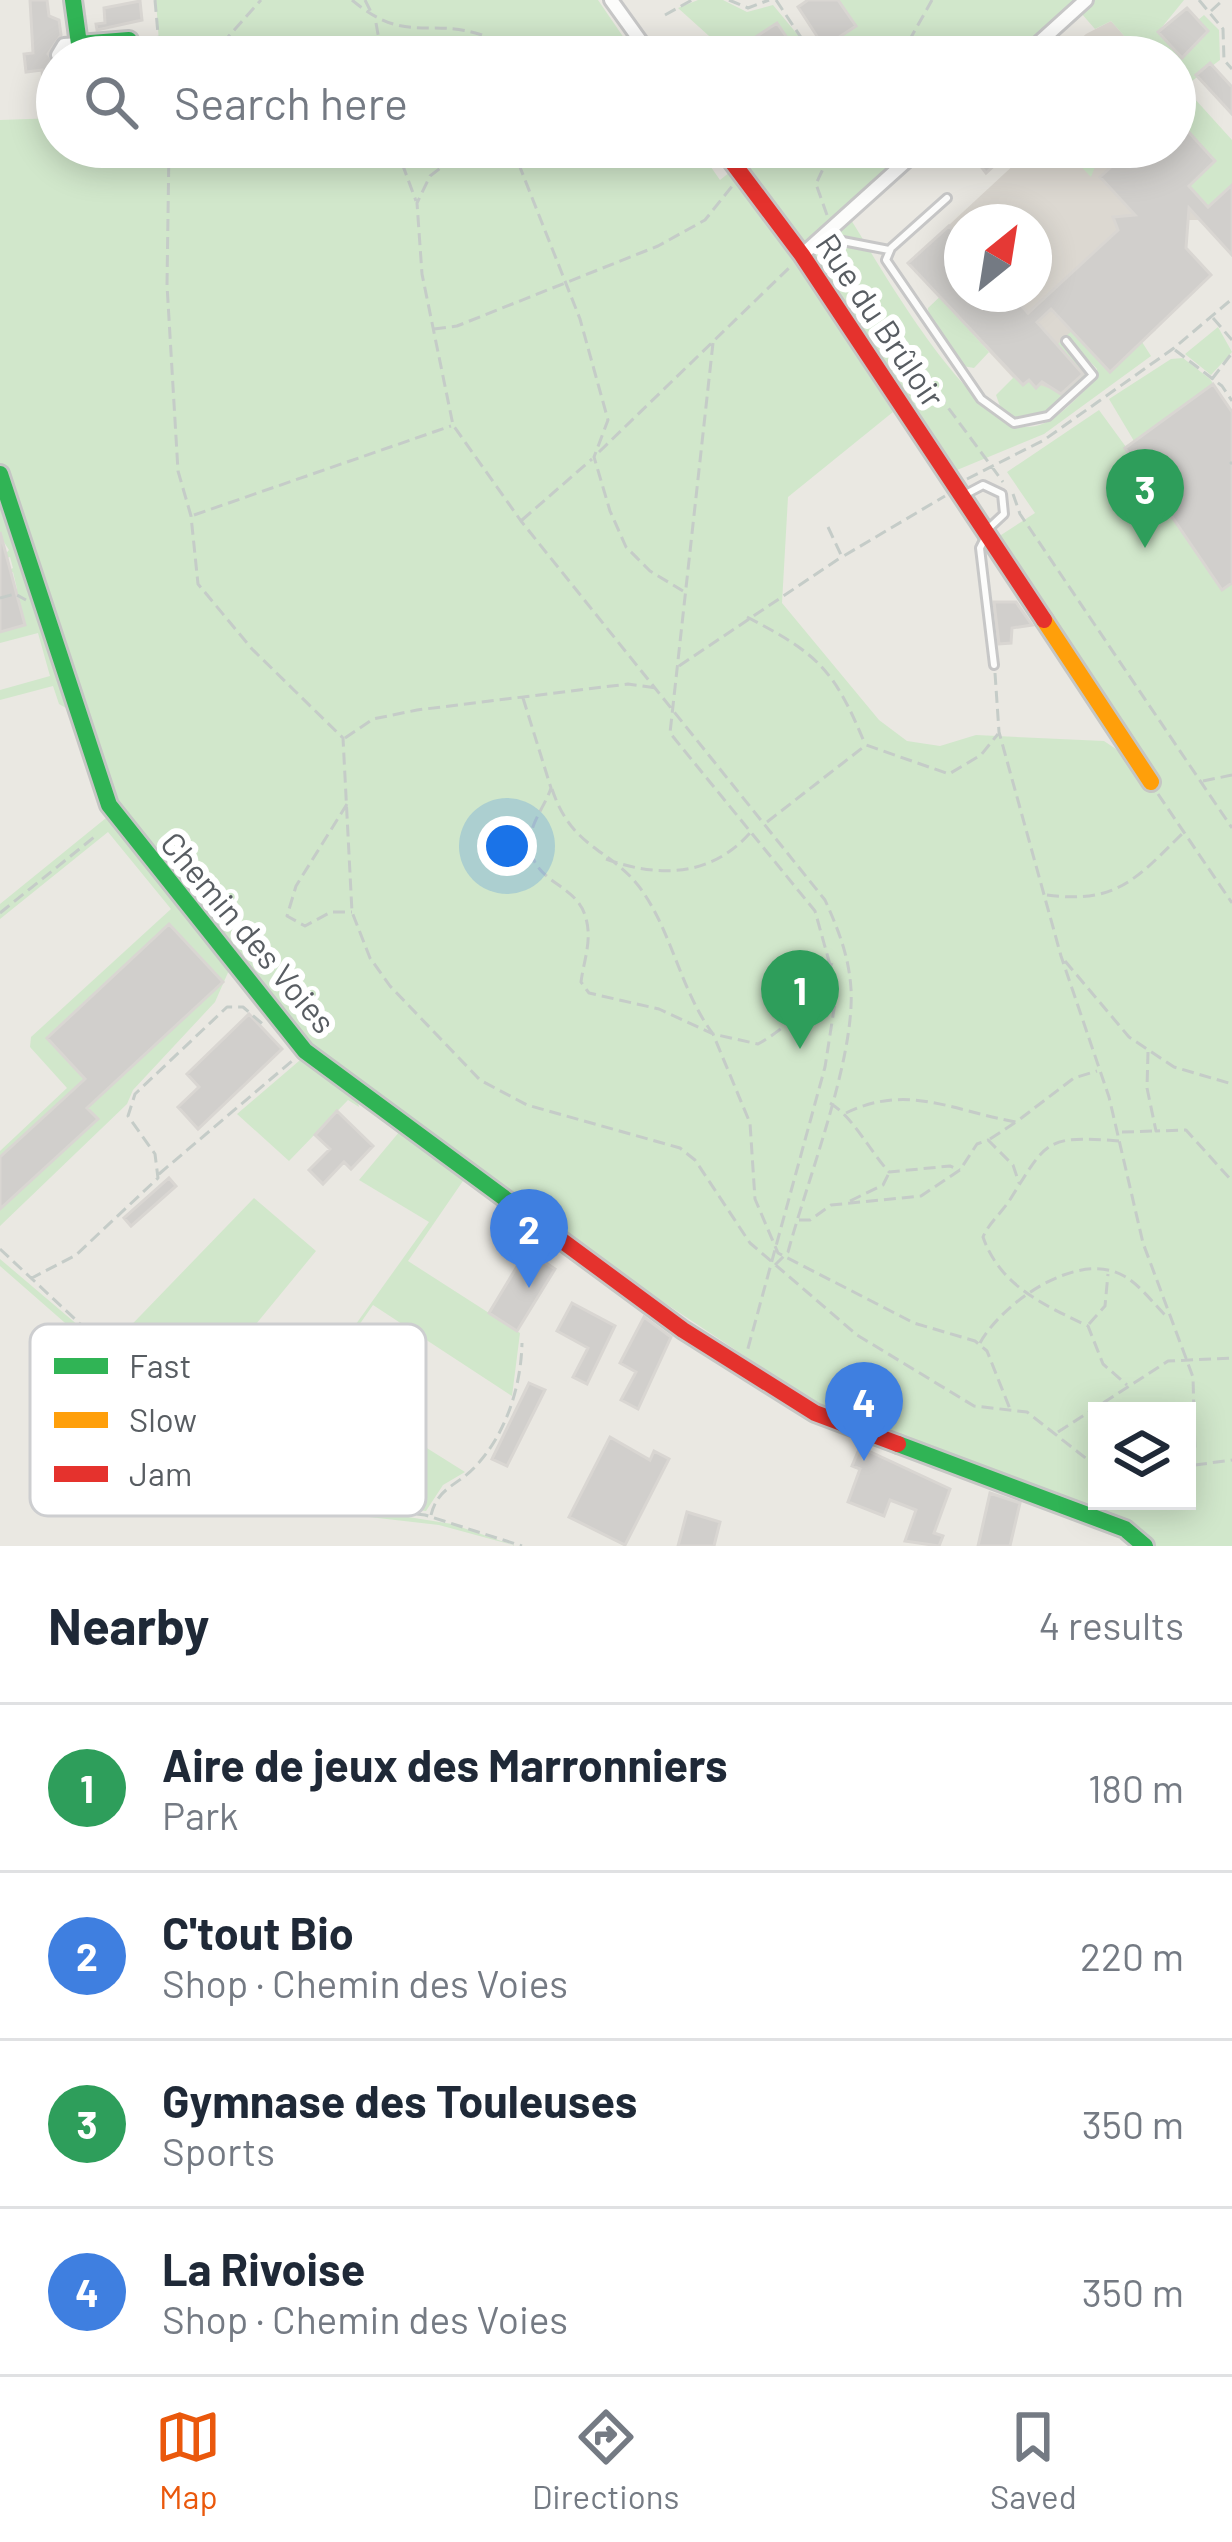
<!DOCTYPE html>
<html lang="en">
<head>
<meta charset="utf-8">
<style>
	body { margin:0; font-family:Barlow,sans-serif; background:#f2f2f3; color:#1f2937 }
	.controls { position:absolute; right:36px; bottom:36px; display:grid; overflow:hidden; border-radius:0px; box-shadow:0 6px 30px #0003 }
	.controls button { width:108px; height:108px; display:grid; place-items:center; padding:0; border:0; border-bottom:3px solid #e0e1e3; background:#fff; color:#1f2937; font:60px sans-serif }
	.compass { position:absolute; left:944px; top:204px; width:108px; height:108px; border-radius:50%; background:#fff; box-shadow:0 6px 30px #0003; rotate:30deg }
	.you { position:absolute; left:507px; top:846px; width:42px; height:42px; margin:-30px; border:9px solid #fff; border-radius:50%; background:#1a73e8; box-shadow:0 0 0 18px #1a73e833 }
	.badge { display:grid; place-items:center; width:78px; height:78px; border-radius:50%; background:#ea580c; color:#fff; font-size:39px; font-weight:700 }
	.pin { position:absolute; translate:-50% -99px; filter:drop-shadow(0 3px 6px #0008) }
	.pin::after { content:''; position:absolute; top:63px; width:42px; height:36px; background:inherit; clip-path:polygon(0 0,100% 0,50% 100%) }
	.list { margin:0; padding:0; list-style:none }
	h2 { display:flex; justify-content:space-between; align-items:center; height:156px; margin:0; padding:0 48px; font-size:51px }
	h2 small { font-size:39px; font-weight:400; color:#747a83 }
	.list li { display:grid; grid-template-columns:78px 1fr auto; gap:36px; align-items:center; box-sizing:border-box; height:168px; padding:0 48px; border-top:3px solid #e0e1e3 }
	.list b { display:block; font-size:45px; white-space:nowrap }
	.list p { margin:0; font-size:39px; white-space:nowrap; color:#747a83 }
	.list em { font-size:39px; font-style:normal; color:#747a83 }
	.icon { flex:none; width:66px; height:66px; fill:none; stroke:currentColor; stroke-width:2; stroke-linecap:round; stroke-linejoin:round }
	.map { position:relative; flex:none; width:1232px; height:1546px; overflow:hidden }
	.search { position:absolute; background:#fff; box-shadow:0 6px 30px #0003; left:36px; right:36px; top:36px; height:132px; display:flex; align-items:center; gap:30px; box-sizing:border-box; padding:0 42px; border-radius:66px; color:#747a83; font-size:45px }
	.sheet { height:828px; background:#fff }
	nav { display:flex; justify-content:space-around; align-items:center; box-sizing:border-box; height:168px; border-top:3px solid #e0e1e3; background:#fff; font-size:33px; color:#747a83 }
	nav a { display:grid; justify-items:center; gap:6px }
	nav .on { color:#ea580c }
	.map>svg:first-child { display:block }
</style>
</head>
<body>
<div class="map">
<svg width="1232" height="1546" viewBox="0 0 1232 1546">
	<rect width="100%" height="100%" fill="#eae8e2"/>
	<path fill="#dcd8d1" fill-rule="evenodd" d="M1111,21L1143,57H1059L1086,34Z
		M1175,92L1188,106L1176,118L1215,161L1189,185L1209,207L1232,185V255L1200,220H1189L1186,248L1211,275L1162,319L1148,321L1156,330L1146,338L1110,298L1105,303L1142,342L1110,372L1072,332L1058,345L1084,373L1062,394L1013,378L940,299L943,282L933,291L908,263L1033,147H1175ZM962,222H1034V294H962Z"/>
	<path fill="#d1e7cb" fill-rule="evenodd" d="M156,0H598L637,57H160Z
		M698,0H723L747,12L773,5L812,52L855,26L838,0H1075L1013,57H725L729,54L678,8Z
		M1095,0H1184L1158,32L1182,57L1203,38L1198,20L1204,15L1219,30L1220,60L1184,87L1232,140V185L1208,207L1189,186L1215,161L1176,117L1187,106L1175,92V57H1143L1111,21L1095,29L1081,13Z
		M57,118V147H697L720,180L745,160L727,147H914L845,210C875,257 975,440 1036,426C1058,421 1079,395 1095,380L1097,369L1066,336L1072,331L1110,371L1142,342L1151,356L1044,434L957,470L804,247L792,257L893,412L788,497L782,603L879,720L907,741L940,746L976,735L1104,741L1125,755L1147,790L1158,784L998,537L1035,513L1007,472L1099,410L1126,447L1134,441L1109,399L1171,359L1183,358L1210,379L1232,412V1546H1151L1138,1526L826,1410L526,1211L289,1026L122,827L0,473V120ZM1097,1411H1187V1501H1097Z
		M1033,147H1103L1091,177L1063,148L1040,160L1026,154Z
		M949,288L941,299L989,352L974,368L963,366L929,319L928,308Z
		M1218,327L1232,352L1211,375L1185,354Z
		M1061,341L1089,376C1065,398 1037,432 1002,412L996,395L1015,376L1062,393L1084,373L1057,345Z
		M0,484L108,814L230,968L215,1002L133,1090L127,1104L0,1226V1209L97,1119L71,1091L0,1157V1151L67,1088L30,1047L31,1037L171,909L108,832L0,919V904L106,818L66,708L59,704L53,686L0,700V690L50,676L38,633L0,643V632L24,625L0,595L17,589L13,572L0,575L13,568L10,557L0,560L9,550L0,536ZM168,925L101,1095L47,1038Z
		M306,1055L357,1098L359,1107L348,1100L289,1161L237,1114Z
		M400,1131L465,1178L408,1261L520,1333L512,1396L373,1305L320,1381L465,1472L443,1485L426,1511L330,1497L259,1453L114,1343L254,1198L316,1251L206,1385L232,1405L234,1424L268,1447L429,1222L359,1180Z
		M0,1259L99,1343L317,1497L339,1506L452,1524L516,1546L439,1525L343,1514L321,1506L72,1329L0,1266Z"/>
	<path fill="#d1cfcc" stroke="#d9d6d2" stroke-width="3" d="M30,0H47L49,16L59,20L61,35L48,54L57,65V88L44,89L42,70L26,72L24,54L33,53Z
		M808,0H838L856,26L824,47L798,7Z
		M140,1L142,20L97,30L96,24L105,23L104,8Z
		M1187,8L1208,31L1182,58L1158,32Z
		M777,23L800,57H725Z
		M1210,63L1232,87V114L1196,75Z
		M1175,117L1215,161L1189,186L1208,207L1232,185V255L1189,208L1186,248L1211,275L1110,372L1051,309L1037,322L1083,374L1061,394L1042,382L1036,388L1029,380L1023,385L908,263L949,226L962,241V294H1011L1028,313L1118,230L1113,217L1135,215L1100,177L1133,147H1175Z
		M981,147H1014L986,173L972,155Z
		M1213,384L1232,412V583L1222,590L1125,448Z
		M0,532L25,625L0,632Z
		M994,602H1016L1032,625L1012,628L1011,643L999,644Z
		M169,924L223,982L87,1108L98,1119L0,1209V1157L85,1079L47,1038Z
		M249,1014L282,1049L198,1129L178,1107L199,1087L187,1074Z
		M337,1111L373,1146L351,1169L344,1162L323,1184L309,1170L330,1149L315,1135Z
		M169,1178L176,1186L131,1226L124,1218Z
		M527,1250L555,1269L517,1331L489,1313Z
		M572,1303L615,1326L587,1384L573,1377L588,1348L557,1331Z
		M644,1317L671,1337L638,1409L621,1400L636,1372L620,1363Z
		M529,1383L545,1390L507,1466L492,1459Z
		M610,1437L650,1460L654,1451L669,1459L625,1545L569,1517Z
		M860,1447L950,1489L934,1533L943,1536L939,1546L905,1541L916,1510L890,1500L884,1516L848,1502L860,1469L852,1466Z
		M990,1493L1020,1503L1010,1546H978Z
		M687,1512L720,1522L714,1546H678Z"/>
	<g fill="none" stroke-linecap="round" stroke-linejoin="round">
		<defs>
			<path id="lane" d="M947,198L891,248L886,260L981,399L1014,423L1048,416L1093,375L1066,341
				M822,237L889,250
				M966,494L983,485L1002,494L1004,514L989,528
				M986,536L980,548L994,665"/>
			<path id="street" d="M611,0L652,57
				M58,55L64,45L79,44
				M1023,57L1086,0
				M802,255L922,147"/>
			<path id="fast" d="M73,0L79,44L129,40
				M0,474L109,805L305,1051L515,1206
				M898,1444L1125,1529L1145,1546"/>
			<path id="slow" d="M1044,620L1151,782"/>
			<path id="jam" d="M721,147L802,255L1044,620
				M515,1206L683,1330L815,1413L898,1444"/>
		</defs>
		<use href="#lane" stroke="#c7c7c7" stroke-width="12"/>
		<use href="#street" stroke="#c7c7c7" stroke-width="18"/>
		<use href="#fast" stroke="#c5c6c4" stroke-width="22"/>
		<use href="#slow" stroke="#c5c6c4" stroke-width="22"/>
		<use href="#jam" stroke="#c5c6c4" stroke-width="22"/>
		<path stroke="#c5ccc8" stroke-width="3" stroke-dasharray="12 6" stroke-linecap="butt" d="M155,0L160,57
			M352,0C407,46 428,16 485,36L496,57
			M365,0L372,14
			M729,0L748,8L769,0
			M776,0L806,45L818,37
			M1199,0L1223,29L1224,60L1232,69
			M1211,11L1223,0
			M665,15L692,0
			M376,23L382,57
			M210,57L261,0
			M613,57L628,48
			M900,57L932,0
			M169,147L167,285L178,471L191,516L198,584L252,649L343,738L352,912L370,958L390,986L480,1080L527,1105L680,1148L695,1160L750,1243L857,1335L974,1406L1027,1412L1097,1467
			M396,147L416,201
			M468,147L430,176L417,203L422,274L453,425L521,521L825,900C838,929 849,956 851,989C855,1059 807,1181 788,1252L775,1265
			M512,147L580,319L608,420L594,457L610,511L626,547L650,571L683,591
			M827,215L816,184L833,147
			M831,249L1003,482
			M1213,318L1232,340
			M434,329L457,326L658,246L705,220L733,185
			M713,343L670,733L815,911L837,990L825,1067L747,1352
			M1175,350L1222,386L1232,401
			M1212,379L1232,353
			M599,452L790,267
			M1230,464L1232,462
			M967,479L1044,440L1174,348L1232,299
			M1013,494L1020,514L1232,828
			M194,515L451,426
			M522,520L592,459
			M828,527L842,557L945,496
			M0,598L15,594L26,600
			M747,617C818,654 834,669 865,744
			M679,666L840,558
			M995,673L999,732L1061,956L1109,1097L1143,1243L1193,1377L1195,1452L1187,1483
			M523,698L551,788C546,804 530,824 530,841C530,883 574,882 585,915C593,939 584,959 581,982L589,993L659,1009L713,1034L750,1123L755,1199L778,1253L914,1323L975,1341L987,1351L1010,1409
			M345,738L373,719L417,710L628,684L657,688
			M1203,781L1232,775
			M552,789C573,852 612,847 643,892C673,936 681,991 713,1034L758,1044C790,1026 818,997 832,963
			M1158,794L1232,903
			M347,804L296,886L287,916L305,926L331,912H352
			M767,822L866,745L949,774L981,755L998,734
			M606,859C658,878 711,877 750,833
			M1047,895C1117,904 1136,879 1183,833
			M0,913L98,834
			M1065,961L1129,1037L1174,1067L1232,1084
			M1148,1052L1147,1088L1156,1131L1186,1130L1232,1181
			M830,1103C854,1118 869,1150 889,1172L950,1166L960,1170
			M846,1113C908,1083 953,1111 1016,1122L1074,1078L1097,1071
			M1122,1132L1155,1131
			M990,1139L1016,1122
			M1119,1141C1045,1135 1047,1141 1011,1198C1002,1213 990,1221 983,1237C1000,1286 1044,1305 1088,1326L1103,1364L1127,1385
			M159,1174L292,1061
			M850,1201L883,1185L889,1173
			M799,1220H810L831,1205L921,1196L960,1170L977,1144L988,1140L1013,1165L1019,1183
			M0,1249L92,1335L312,1492L345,1506L425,1515L522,1546
			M30,1279L76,1255L158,1178L155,1154L128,1116L135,1094L227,1007H243L266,1027
			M1089,1324L1105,1306L1108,1274
			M980,1343C1002,1303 1078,1249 1124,1276C1140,1285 1153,1303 1166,1316
			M1058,1432L1168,1361L1232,1358
			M1195,1465L1232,1460
			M431,1515C438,1487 457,1486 475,1467C506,1434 521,1387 522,1343"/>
		<use href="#lane" stroke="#fcfcfb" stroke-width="6"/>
		<use href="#street" stroke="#fcfcfb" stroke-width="12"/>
		<use href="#fast" stroke="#30b455" stroke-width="16"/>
		<use href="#slow" stroke="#ff9f0a" stroke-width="16"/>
		<use href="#jam" stroke="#e5322d" stroke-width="16"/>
	</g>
	<g text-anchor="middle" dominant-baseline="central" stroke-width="12" stroke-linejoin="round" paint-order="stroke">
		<g font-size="33" fill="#585d62" stroke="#fff">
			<text transform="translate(881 320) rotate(56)">Rue du Brûloir</text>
			<text transform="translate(249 932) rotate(50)">Chemin des Voies</text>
		</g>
	</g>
	<rect x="30" y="1324" width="396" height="192" rx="18" fill="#fff" stroke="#cdced0" stroke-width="3"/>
	<rect x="54" y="1358" width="54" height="16" fill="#30b455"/>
	<rect x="54" y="1412" width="54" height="16" fill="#ff9f0a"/>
	<rect x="54" y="1466" width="54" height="16" fill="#e5322d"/>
	<g font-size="33" fill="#585d62">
		<text x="129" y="1378">Fast</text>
		<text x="129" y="1432">Slow</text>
		<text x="129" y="1486">Jam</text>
	</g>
</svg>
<div class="controls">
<button><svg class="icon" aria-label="layers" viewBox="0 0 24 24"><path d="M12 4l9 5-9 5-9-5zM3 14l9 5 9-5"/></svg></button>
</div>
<svg class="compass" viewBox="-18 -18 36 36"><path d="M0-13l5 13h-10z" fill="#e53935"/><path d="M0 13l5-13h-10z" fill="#747a83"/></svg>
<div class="you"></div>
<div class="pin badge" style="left:800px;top:1049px;background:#2e9e5b">1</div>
<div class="pin badge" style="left:529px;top:1288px;background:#3f7fe0">2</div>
<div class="pin badge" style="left:1145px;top:548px;background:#2e9e5b">3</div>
<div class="pin badge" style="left:864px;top:1461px;background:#3f7fe0">4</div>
<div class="search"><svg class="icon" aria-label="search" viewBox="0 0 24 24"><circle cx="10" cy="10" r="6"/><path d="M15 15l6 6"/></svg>Search here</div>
</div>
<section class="sheet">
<h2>Nearby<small>4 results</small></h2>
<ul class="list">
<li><span class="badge" style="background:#2e9e5b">1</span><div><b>Aire de jeux des Marronniers</b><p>Park</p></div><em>180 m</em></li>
<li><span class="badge" style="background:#3f7fe0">2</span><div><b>C'tout Bio</b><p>Shop · Chemin des Voies</p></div><em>220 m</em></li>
<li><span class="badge" style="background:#2e9e5b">3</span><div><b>Gymnase des Touleuses</b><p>Sports</p></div><em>350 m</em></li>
<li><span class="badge" style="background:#3f7fe0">4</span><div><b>La Rivoise</b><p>Shop · Chemin des Voies</p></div><em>350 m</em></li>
</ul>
</section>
<nav>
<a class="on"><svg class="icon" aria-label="map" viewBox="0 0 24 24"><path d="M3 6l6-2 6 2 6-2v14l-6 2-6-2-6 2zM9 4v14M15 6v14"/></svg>Map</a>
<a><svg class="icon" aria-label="directions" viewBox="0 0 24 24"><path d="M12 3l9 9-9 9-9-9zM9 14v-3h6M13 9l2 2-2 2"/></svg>Directions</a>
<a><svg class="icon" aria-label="saved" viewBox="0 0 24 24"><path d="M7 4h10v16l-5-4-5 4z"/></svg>Saved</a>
</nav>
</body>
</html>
